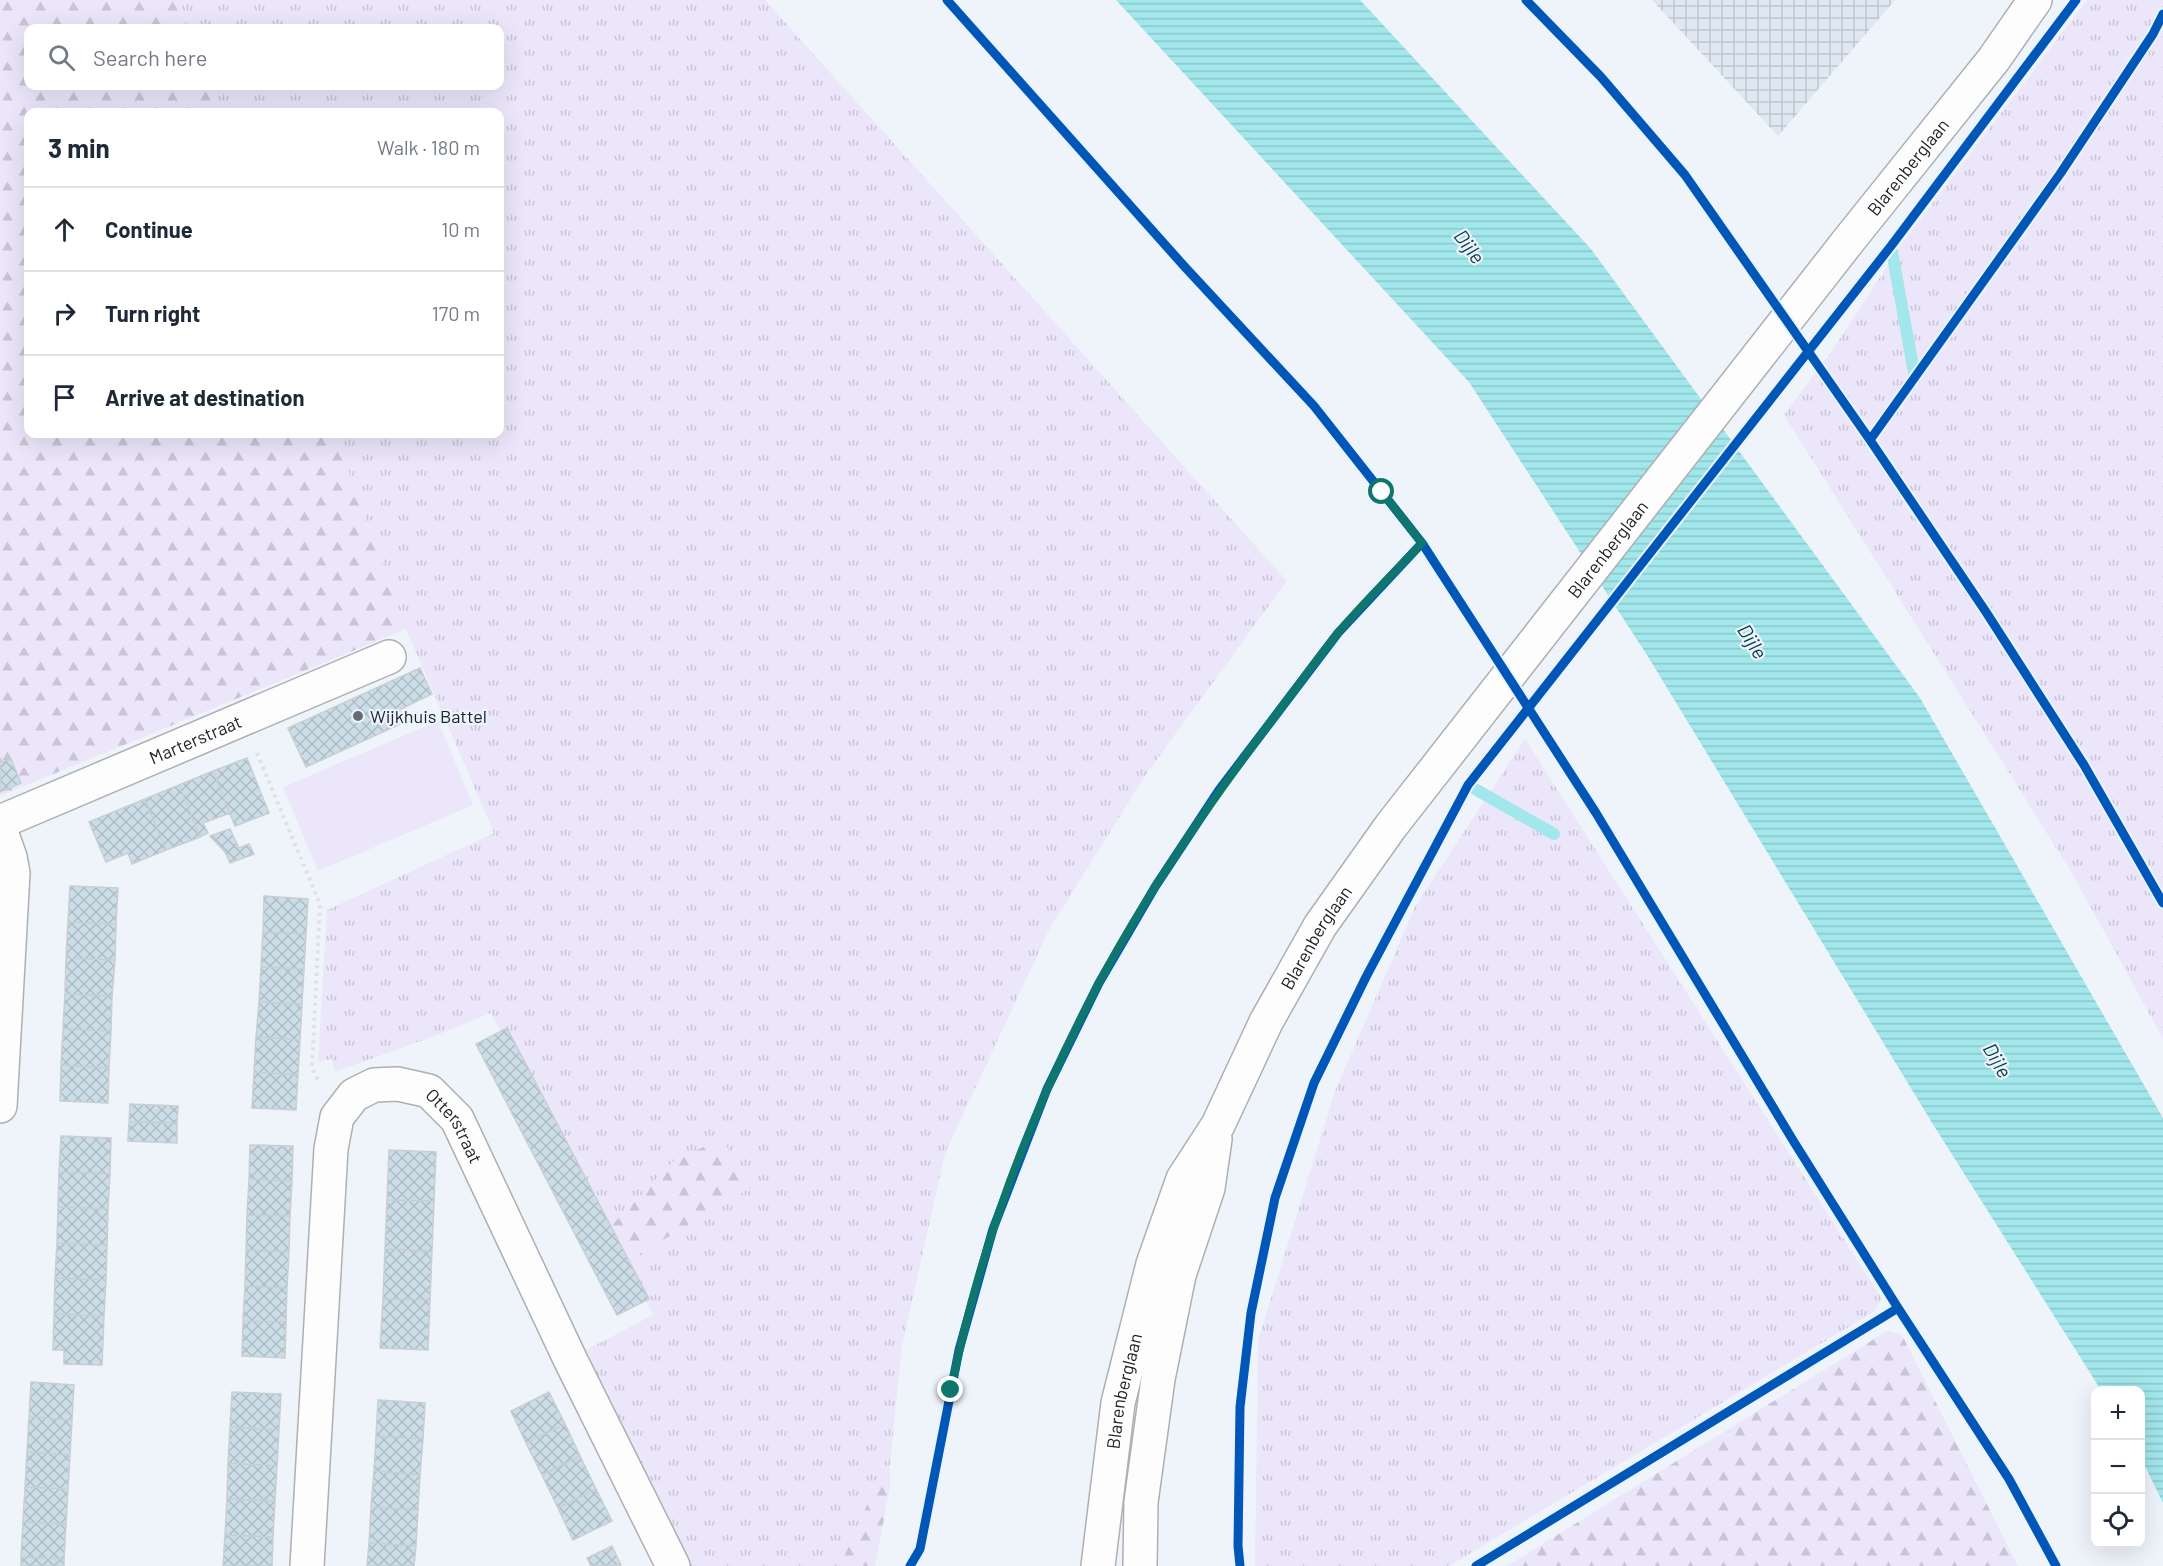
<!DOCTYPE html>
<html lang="en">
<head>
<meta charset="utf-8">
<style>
	body { margin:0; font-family:Barlow,sans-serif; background:#f2f2f3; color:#1f2937 }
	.controls { position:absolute; right:18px; bottom:18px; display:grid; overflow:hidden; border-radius:12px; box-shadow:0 6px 24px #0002 }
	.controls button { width:54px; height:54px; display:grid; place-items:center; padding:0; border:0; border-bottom:2px solid #e0e1e3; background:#fff; color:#1f2937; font:30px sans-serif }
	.stop { position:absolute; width:18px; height:18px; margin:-14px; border:4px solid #0f766e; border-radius:50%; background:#fff }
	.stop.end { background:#0f766e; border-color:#fff; box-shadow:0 2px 6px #0008 }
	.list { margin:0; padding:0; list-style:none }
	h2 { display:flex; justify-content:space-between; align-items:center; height:78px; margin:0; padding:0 24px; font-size:26px }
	h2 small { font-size:20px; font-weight:400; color:#747a83 }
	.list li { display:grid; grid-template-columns:39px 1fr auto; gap:18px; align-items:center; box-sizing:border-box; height:84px; padding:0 24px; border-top:2px solid #e0e1e3 }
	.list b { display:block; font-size:22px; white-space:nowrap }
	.list em { font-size:20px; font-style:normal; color:#747a83 }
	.icon { flex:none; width:33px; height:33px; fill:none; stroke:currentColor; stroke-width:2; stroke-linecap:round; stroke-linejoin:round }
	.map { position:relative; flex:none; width:2163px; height:1566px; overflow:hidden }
	.search { position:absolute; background:#fff; box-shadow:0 6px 24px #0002; left:24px; top:24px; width:480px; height:66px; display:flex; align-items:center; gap:15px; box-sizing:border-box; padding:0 21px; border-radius:12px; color:#747a83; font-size:22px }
	.panel { position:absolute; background:#fff; box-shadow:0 6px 24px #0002; left:24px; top:108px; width:480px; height:330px; border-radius:12px }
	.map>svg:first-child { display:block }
</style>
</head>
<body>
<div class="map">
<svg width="2163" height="1566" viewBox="0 0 2163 1566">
	<defs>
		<pattern id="industrial-grid" width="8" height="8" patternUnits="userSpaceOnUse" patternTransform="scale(1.5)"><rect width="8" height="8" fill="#dee8f3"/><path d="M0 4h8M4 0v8" fill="none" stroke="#bec7d0"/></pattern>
		<pattern id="grass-tufts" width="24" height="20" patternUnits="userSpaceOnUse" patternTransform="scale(1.5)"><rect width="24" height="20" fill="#ece6fa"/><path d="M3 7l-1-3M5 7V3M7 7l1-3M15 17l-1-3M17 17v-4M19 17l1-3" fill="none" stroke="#cac5d6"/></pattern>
		<pattern id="forest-firs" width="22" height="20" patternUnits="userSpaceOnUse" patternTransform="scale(1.5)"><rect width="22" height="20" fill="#ece6fa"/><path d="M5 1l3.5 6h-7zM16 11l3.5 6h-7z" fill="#cac5d6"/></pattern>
		<pattern id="water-rules" width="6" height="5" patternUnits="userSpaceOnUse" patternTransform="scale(1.5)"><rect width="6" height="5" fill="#a2e7eb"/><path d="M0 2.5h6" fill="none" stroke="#8bc6ca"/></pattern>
		<pattern id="building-cross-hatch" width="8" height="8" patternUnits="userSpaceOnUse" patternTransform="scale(1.5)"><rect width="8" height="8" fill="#cbdde6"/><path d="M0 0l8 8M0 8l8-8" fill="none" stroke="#aebdc5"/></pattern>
	</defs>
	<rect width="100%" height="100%" fill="#eff4fa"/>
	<path fill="url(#industrial-grid)" d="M1652,0H1895L1778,136Z"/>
	<path fill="url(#grass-tufts)" d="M178,0H765L1287,581L1147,773L1050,928L945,1153L902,1346L890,1465L875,1487L840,1566H684L576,1355L653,1315L626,1262L675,1160L609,1228L491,1013L437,1035L335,1072L332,1059L318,1062L327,910L494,833L406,629L335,434H500V112H218L209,86H500V28H188Z
		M2087,0H2163V1039L2072,873L1784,415L1831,352L1903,242Z
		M1525,739L1882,1299L1872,1313L1449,1566H1255L1258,1341L1335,1091L1416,905Z"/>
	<path fill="url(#forest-firs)" d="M0,0H178L188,28H28V86H209L218,112H28V434H335L406,629L0,796Z
		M721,1139L755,1185L626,1262L609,1228L675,1160Z
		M1887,1331L1902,1335L2018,1566H1507Z
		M890,1465V1487L875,1566H840L875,1487Z"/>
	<path fill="#ece6fa" d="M438,721L473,805L318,871L283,787Z"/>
	<path fill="url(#water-rules)" d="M1116,0H1360L1591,249L1920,698L2163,1118V1503L2141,1458L2140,1390H2101L1934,1126L1647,655L1469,382Z"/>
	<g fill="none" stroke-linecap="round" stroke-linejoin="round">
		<path stroke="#a2e7eb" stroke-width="12" d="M1891,246L1915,378
			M1468,785L1554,834"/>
	</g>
	<path fill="url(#building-cross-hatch)" stroke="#c9ced1" stroke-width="1.5" d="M420,668L432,694L399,710L405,722L306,767L288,728Z
		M0,758L2,762L11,759L21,783L0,792Z
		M247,758L269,813L235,826L213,771Z
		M213,771L230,813L203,823L208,833L200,837L179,785Z
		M179,785L200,837L166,850L145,799Z
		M145,799L166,850L132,864L128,853L106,862L89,822Z
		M230,829L239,848L249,844L254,854L230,863L225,852L210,836Z
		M70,886L118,888L116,924L68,922Z
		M264,896L308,899L306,934L263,932Z
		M68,922L116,924L115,960L66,958Z
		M263,932L306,934L304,969L261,967Z
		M66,958L115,960L112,996L65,994Z
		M261,967L304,969L302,1004L259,1002Z
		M65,994L112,996L111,1031L63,1029Z
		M259,1002L302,1004L300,1040L256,1037Z
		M507,1028L649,1299L617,1315L476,1044Z
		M63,1029L111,1031L109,1068L61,1065Z
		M256,1037L300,1040L298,1075L254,1072Z
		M61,1065L109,1068L108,1103L60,1101Z
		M254,1072L298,1075L296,1110L252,1108Z
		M130,1104L178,1106L177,1123L129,1122Z
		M129,1122L177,1123V1143L128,1141Z
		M61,1136L111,1138L110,1174L59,1172Z
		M250,1145L293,1146L292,1181L249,1179Z
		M389,1150L436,1152L434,1201L387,1200Z
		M59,1172L110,1174L108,1209L58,1207Z
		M249,1179L292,1181L290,1216L247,1215Z
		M387,1200L434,1201L432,1251L385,1249Z
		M58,1207L108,1209L107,1245L57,1243Z
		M247,1215L290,1216L289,1252L246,1250Z
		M57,1243L107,1245L106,1280L55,1278Z
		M385,1249L432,1251L430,1300L383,1299Z
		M246,1250L289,1252L287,1288L245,1286Z
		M55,1278L106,1280L104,1316L54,1314Z
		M245,1286L287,1288L286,1322L243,1321Z
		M383,1299L430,1300L428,1350L380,1348Z
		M54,1314L104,1316L102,1365L64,1364V1350H53Z
		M243,1321L286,1322L285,1358L242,1356Z
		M31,1382L74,1385L72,1420L29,1417Z
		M232,1392L281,1394L279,1430L230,1427Z
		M549,1392L565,1424L526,1443L511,1411Z
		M378,1400L425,1403L423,1439L376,1436Z
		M29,1417L72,1420L70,1455L27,1452Z
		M565,1424L580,1456L542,1475L526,1443Z
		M230,1427L279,1430L277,1466L228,1463Z
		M376,1436L423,1439L420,1475L374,1471Z
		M27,1452L70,1455L68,1489L25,1487Z
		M580,1456L596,1489L558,1508L542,1475Z
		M228,1463L277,1466L275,1501L227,1499Z
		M374,1471L420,1475L418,1510L371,1507Z
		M25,1487L68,1489L66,1524L23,1522Z
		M596,1489L612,1521L573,1540L558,1508Z
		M227,1499L275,1501L273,1537L225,1535Z
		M371,1507L418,1510L416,1546L369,1543Z
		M23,1522L66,1524L64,1559L21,1557Z
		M225,1535L273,1537L272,1566H223Z
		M369,1543L416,1546L414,1566H367Z
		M612,1546L621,1565L591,1566L587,1558Z
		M21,1557L64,1559V1566H21Z"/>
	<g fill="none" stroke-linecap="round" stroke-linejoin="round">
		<defs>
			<g id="minor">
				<path id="s1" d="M0,822L389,657"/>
				<path d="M0,829L10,857L13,873L0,1106"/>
				<path id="s2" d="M307,1566L331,1149L337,1117L354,1095L374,1085L398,1084L429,1091L457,1119L570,1359L673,1566"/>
				<path id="s3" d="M1098,1566L1118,1403L1153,1264L1183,1179L1218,1125L1266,1022L1320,926L1391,826L1849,240L1994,59L2035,0"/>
				<path d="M1140,1566L1141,1502L1158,1379L1179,1275L1208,1188L1215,1139"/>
			</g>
		</defs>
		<use href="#minor" stroke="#acb0b4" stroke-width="36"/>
		<path stroke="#e0e0e2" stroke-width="4" stroke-dasharray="3 4.5" stroke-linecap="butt" d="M257,753L320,904L312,1068L319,1082"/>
		<use href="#minor" stroke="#fdfdfe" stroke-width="33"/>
		<defs>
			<path id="cycleway" d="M947,0L1184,266L1314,406L1422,543L1596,813L1794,1142L1898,1308L2009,1479L2056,1566
				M1526,0L1601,77L1685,175L1870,440L1986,612L2084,765L2163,903
				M1870,440L2060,174L2153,34L2163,14
				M910,1566L920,1549L959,1350L993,1229L1047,1089L1099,983L1155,887L1219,790L1338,633L1422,543
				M1240,1566L1238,1546L1240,1407L1251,1313L1275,1198L1314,1083L1366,977L1468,785L1891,246L2076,0
				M1476,1566L1898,1308"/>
		</defs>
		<use href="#cycleway" stroke="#ebf4fe" stroke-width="13"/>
		<use href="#cycleway" stroke="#0057b8" stroke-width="9"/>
	</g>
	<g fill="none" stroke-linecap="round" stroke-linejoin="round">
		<path stroke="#0f766e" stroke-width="8" d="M951,1390C979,1249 1031,1111 1099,983C1149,889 1211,801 1275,716C1296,689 1316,660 1338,633C1364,602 1394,573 1422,543L1382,492"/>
	</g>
	<circle fill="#686c71" stroke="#ebf4fe" stroke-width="2" cx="358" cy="716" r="6"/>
	<g text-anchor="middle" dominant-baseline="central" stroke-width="4.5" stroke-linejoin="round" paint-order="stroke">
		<g font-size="18" fill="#202327" stroke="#ebf4fe">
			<text stroke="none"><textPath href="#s3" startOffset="1646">Blarenberglaan</textPath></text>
			<text stroke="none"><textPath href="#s3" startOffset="1160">Blarenberglaan</textPath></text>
			<text stroke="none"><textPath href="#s1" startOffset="212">Marterstraat</textPath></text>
			<text stroke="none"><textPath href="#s3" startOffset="674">Blarenberglaan</textPath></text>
			<text stroke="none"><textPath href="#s2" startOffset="600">Otterstraat</textPath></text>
			<text stroke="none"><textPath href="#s3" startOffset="177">Blarenberglaan</textPath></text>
		</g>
		<g font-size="18" fill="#202327" stroke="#ebf4fe" text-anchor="start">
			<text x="370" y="716">Wijkhuis Battel</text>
		</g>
		<g font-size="20" font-style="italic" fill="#0f3e3f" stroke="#ebf4fe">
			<text transform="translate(1470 246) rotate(53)">Dijle</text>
			<text transform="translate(1753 641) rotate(58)">Dijle</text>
			<text transform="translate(1998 1060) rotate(60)">Dijle</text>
		</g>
	</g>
</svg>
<div class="controls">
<button>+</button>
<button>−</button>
<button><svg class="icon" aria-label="locate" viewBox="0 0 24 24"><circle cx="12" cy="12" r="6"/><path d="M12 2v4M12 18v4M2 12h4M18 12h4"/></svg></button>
</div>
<div class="stop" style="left:1382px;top:492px"></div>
<div class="stop end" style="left:951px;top:1390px"></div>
<div class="search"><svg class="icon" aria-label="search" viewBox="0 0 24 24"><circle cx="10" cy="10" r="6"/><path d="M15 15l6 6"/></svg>Search here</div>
<section class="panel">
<h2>3 min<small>Walk · 180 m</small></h2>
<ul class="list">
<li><svg class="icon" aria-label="ahead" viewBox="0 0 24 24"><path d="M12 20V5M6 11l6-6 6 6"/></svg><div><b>Continue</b></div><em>10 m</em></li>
<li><svg class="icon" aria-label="right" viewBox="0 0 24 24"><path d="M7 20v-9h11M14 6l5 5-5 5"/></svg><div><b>Turn right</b></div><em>170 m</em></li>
<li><svg class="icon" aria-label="arrive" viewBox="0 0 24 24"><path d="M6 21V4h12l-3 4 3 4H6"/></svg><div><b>Arrive at destination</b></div></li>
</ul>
</section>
</div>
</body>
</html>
